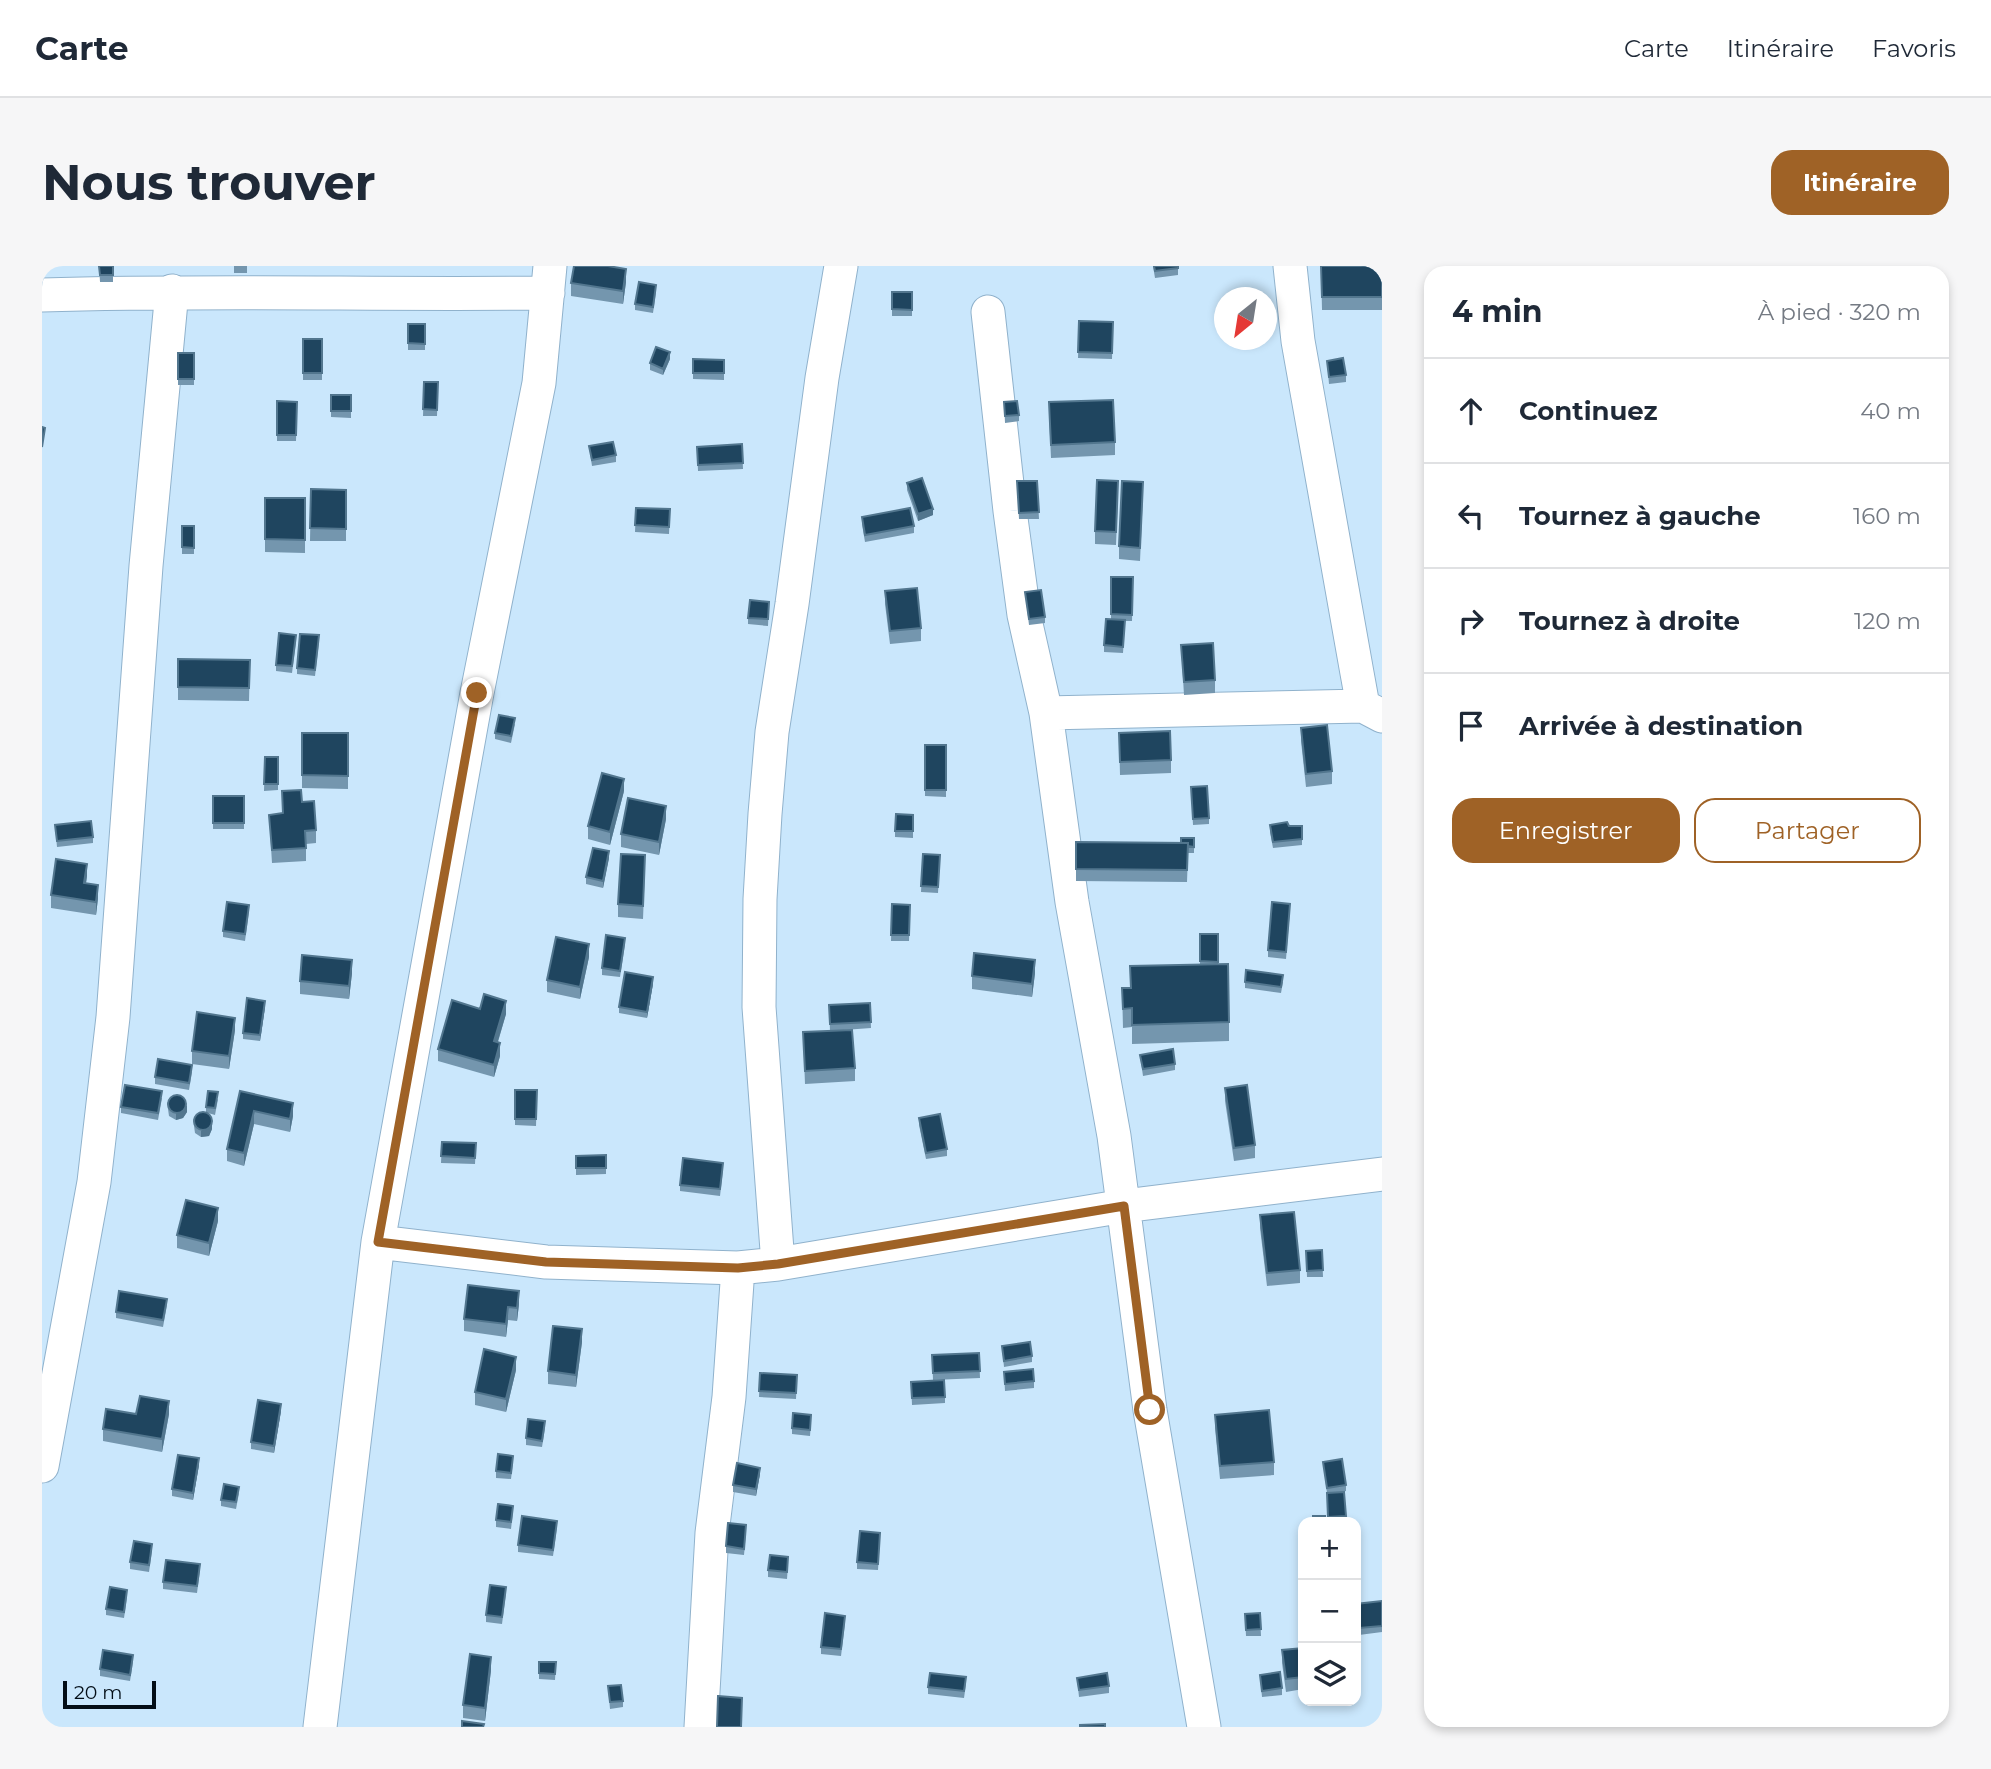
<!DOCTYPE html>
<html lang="fr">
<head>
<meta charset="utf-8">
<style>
	body { margin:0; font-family:Montserrat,sans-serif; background:#f6f6f7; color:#1f2937 }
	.controls { position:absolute; right:21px; bottom:21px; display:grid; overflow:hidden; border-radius:14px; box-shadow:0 4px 10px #0003 }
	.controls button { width:63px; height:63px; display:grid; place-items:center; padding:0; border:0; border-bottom:2px solid #e0e1e3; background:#fff; color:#1f2937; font:35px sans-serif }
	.compass { position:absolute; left:1172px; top:21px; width:63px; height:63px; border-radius:50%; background:#fff; box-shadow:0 4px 10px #0003; rotate:210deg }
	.scale { position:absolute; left:21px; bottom:18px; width:93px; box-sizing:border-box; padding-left:7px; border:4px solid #030e17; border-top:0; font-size:19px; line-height:24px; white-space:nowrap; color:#030e17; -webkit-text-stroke:5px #cae7fc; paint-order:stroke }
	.stop { position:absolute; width:21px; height:21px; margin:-16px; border:5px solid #9f6226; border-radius:50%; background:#fff }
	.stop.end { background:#9f6226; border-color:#fff; box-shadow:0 2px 7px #0008 }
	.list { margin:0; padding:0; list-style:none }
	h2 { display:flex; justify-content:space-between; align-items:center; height:91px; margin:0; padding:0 28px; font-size:30px }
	h2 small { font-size:23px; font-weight:400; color:#747a83 }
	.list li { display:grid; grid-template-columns:46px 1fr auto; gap:21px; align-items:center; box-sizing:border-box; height:105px; padding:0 28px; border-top:2px solid #e0e1e3 }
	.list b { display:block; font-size:26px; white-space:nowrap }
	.list em { font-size:23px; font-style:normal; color:#747a83 }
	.actions { display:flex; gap:14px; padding:21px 28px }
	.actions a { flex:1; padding:16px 0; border:2px solid #9f6226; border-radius:21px; text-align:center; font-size:24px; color:#9f6226 }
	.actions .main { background:#9f6226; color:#fff }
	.icon { flex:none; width:38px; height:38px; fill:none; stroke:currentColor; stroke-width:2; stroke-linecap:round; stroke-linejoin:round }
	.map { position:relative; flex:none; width:1340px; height:1461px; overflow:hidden; border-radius:21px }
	header { display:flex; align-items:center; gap:42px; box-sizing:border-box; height:98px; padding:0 35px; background:#fff; border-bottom:2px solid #e0e1e3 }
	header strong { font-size:33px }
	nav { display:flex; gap:38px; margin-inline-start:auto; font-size:24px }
	.intro { display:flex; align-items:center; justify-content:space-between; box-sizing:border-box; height:168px; padding:0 42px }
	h1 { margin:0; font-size:49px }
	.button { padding:18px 32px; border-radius:21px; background:#9f6226; color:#fff; font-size:24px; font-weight:700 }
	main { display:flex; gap:42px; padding:0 42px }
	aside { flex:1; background:#fff; border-radius:21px; box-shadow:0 4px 10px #0003 }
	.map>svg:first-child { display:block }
</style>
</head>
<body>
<header>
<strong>Carte</strong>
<nav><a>Carte</a><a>Itinéraire</a><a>Favoris</a></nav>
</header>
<div class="intro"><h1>Nous trouver</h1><a class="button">Itinéraire</a></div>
<main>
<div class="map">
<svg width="1340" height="1461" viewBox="0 0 1340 1461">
	<rect width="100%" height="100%" fill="#cae7fc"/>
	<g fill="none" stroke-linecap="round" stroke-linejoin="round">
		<defs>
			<path id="minor" d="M1248,0L1256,75L1315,407L1321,440L1340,450
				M0,29C169,24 337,29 506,27
				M946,46L968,245L982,349L1004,447L1030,636L1072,870L1108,1144L1162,1461
				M1004,447L1321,440
				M336,976L504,996L696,1002L736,998L1082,940L1340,908
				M736,998L717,741L718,633L723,548L730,466L750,338L780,112L799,0
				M0,1200L52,916L71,751L104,300L130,25
				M278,1461L336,976L435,427L497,117L508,0
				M659,1461L670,1267L687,1131L696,1002"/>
		</defs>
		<use href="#minor" stroke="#90b2cc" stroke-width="35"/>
		<use href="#minor" stroke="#fff" stroke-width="33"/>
	</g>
	<path fill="#7496ae" d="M57,0H71V16H58Z
		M192,0H205V7H192Z
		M1111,0H1136V9L1113,12Z
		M1279,0H1340V44H1280Z
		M584,16L581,38L529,30V17Z
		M614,26L611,47L593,44V38Z
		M850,26H870V50H850Z
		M1037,55L1071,56L1070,93L1036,92Z
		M366,58H383V84H366Z
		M261,73H280V114H261Z
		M136,87H152V119H136Z
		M628,93L621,109L608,104V97Z
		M651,93L682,94V114L651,113Z
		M1285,95L1304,109V116L1287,118Z
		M382,116H396L395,150H381Z
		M289,129H309V152L289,151Z
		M235,135L255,136L254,175H235Z
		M962,136L977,149V155L963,157Z
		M1007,149L1073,176V189L1009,192Z
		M700,178L701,203L656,205L655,181Z
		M547,180L574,189V196L550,200Z
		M975,215H995L997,253H977Z
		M865,217L891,249L876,255L865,224Z
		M269,223L304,224V275H268Z
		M1076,228L1074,279L1053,278V265Z
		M1101,229L1098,295L1077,293V280Z
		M223,232H263V287L223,286Z
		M594,242L628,243L627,268L593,266Z
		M820,251L872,260V267L823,276L820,258Z
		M140,260H152V288H140Z
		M1069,311H1091L1090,355H1083L1081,387L1062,386V379L1069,353Z
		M843,325L879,362V375L848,378L843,338Z
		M983,326L1003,351V357L987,359Z
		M727,336L726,360L706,358V352Z
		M254,375L250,407L234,405V399Z
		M277,376L273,410L255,408V402Z
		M1139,379L1173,414V427L1142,429Z
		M136,393L208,394L207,435L136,434Z
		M473,458L469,477L453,473V467Z
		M1259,462L1290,505V518L1264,521L1259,475Z
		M260,467H306V523L260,522Z
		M1077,467L1129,494V507L1078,509Z
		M883,479H904V531L883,530Z
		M223,491H236V524L222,525Z
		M1149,521L1167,552V558L1151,559Z
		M240,525L260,536L274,564V577L264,578V595L230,597L227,549L240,548Z
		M582,525L568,579L546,573V560Z
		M171,530H202V563H171Z
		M871,549V572L853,571V565Z
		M624,553L617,589L579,581V568Z
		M13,559L51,571V577L15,581Z
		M1228,559L1260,560V579L1231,582L1228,566Z
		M1152,572V587H1146L1145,616L1034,615V576L1139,577Z
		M881,588L898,589L896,627L879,626Z
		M567,592L561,622L544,618V611Z
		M603,602L601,653L576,651V638Z
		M45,610L44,617L56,632L54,649L9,642V629Z
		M850,638L868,639L867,675H849Z
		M1248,644L1244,693L1226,691V684Z
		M207,645L203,675L181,671V665Z
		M1158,668H1176V698L1187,756V775L1090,778V761L1081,762L1080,722H1088L1158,699Z
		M583,678L578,711L560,709V702Z
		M547,691L538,733L505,726V714Z
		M310,707L307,733L258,728V715Z
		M993,707L990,731L930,723V710Z
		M1203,716H1241L1239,727L1203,722Z
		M611,718L605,752L577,747V741Z
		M828,737L829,762L788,765L787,739Z
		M223,741L218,775L201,773V767Z
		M438,743L464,748L456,776L458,790L452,811L396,795V783Z
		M193,764L187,803L150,798V785Z
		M761,766L813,802V815L763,818Z
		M1098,789L1133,798V804L1101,810Z
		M150,806L147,824L113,818V811Z
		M1183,822L1213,879V892L1192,895L1183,835Z
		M473,824H495L494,860L473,859Z
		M198,825L251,850L248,866L212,858L202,900L185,895V883Z
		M120,832L116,854L79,847V841Z
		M176,833L173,849L166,847L170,863L167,870L159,871L153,867L151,853L164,846V841Z
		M125,836L145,846L141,852L134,854L127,850Z
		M877,852L905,883V890L884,893L877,859Z
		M400,876L434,877L433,898L399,897Z
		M564,889V908L534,909V890Z
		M681,904L678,930L638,925V919Z
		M1218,949L1258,1004V1017L1225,1020L1218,962Z
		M176,955L167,990L135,982V969Z
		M1280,984L1281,1011H1265L1264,985Z
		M477,1038L475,1055L466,1054L464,1071L422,1065V1053Z
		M125,1039L121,1061L74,1052V1046Z
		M540,1076L534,1121L506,1118V1105Z
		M960,1080L990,1090V1096L962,1101Z
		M937,1087L938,1112L891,1114L890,1089Z
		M474,1104L464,1146L433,1139V1126Z
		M962,1106L992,1115V1122L963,1125Z
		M718,1107L755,1109L754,1133L717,1131Z
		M869,1116L903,1131V1137L870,1139Z
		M239,1145L232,1187L209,1183V1176Z
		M94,1148H127L120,1186L61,1175V1163Z
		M1173,1149L1232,1196V1209L1178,1213L1173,1162Z
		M769,1156L768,1170L750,1168V1162Z
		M503,1162L500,1181L484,1179V1172Z
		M471,1196L469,1213L454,1212V1205Z
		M1281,1196L1304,1219V1225L1296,1227L1302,1226L1304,1256H1286L1285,1227Z
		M157,1199L151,1234L130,1230V1223Z
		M718,1208L714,1230L691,1226V1219Z
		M197,1227L194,1243L179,1240V1234Z
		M471,1246L469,1263L454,1261V1254Z
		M515,1261L511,1290L476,1286V1279Z
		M704,1266L702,1289L684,1287V1280Z
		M838,1273L836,1304L815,1303V1296Z
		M110,1285L107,1306L88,1303V1296Z
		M746,1298L745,1313L726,1311V1304Z
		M158,1304L155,1327L121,1323V1316Z
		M464,1327L460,1358L444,1356V1349Z
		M85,1331L82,1352L64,1349V1343Z
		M1340,1335V1366L1317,1369L1314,1338Z
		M1218,1347L1219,1370H1204L1203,1348Z
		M803,1357L799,1390L779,1388V1381Z
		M1261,1382V1423L1244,1426L1240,1397V1384Z
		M91,1396L88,1415L58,1410V1403Z
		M497,1396H514L513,1414L497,1413Z
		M449,1404L443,1455L421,1452V1439Z
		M1218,1409L1240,1422V1429L1220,1431Z
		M1035,1412L1067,1420V1427L1037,1431Z
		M924,1418L922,1432L886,1428V1421Z
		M566,1420L581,1435V1441L568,1443Z"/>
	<path fill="#52768e" d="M584,3V16L581,38V25Z
		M628,86V93L621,109V103Z
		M891,243V249L876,255V248Z
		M582,513V525L568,579V566Z
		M624,540V553L617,589V576Z
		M567,585V592L561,622V615Z
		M45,598V610L42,630V617Z
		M56,619V632L54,649V636Z
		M547,678V691L538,733V721Z
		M310,694V707L307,733V720Z
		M993,694V707L990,731V718Z
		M611,711V718L605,752V746Z
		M223,735V741L218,775V769Z
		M464,735V748L452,788V775Z
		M193,752V764L187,803V790Z
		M458,777V790L452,811V799Z
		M251,837V850L248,866V853Z
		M145,839V846L141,852L134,854V848Z
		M212,845V858L202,900V887Z
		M170,856V863L167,870L159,871V865Z
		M176,942V955L167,990V977Z
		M477,1025V1038L475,1055V1042Z
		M466,1041V1054L464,1071V1058Z
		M540,1063V1076L534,1121V1109Z
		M474,1091V1104L464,1146V1133Z
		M127,1135V1148L120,1186V1173Z
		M239,1138V1145L232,1187V1180Z
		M157,1192V1199L151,1234V1227Z
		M718,1202V1208L714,1230V1223Z
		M449,1391V1404L443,1455V1442Z"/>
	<path fill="#1f455f" stroke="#52768e" stroke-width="2" d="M57,0H71V9H58Z
		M532,0H566L584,3L581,25L529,17Z
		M1112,0H1136V2L1113,5Z
		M1279,0H1340V31H1280Z
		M597,16L614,19L611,41L593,38Z
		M850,26H870V44L850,43Z
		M1037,55L1071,56L1070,87L1036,86Z
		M366,58H383V78L366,77Z
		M261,73H280V107H261Z
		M614,81L628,86L621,103L608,97Z
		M136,87H152V113H136Z
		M1301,92L1304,109L1287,111L1285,95Z
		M651,93L682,94V107H651Z
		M382,116H396L395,144L381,143Z
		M289,129H309V145H289Z
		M1071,134L1073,176L1009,179L1007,136Z
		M235,135L255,136L254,169H235Z
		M975,135L977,149L963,150L962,136Z
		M0,161L3,162L0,181Z
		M571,176L574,189L550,194L547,180Z
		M700,178L701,197L656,199L655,181Z
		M880,212L891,243L876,248L865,217Z
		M1055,214L1076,215L1074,266L1053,265Z
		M975,215H995L997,246L977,247Z
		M1080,215L1101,216L1098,282L1077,280Z
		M269,223L304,224V263L268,262Z
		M223,232H263V274L223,273Z
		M594,242L628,243L627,261L593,259Z
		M868,242L872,260L823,269L820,251Z
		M140,260H152V282L140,281Z
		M1069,311H1091L1090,349L1069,348Z
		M875,322L879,362L848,365L843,325Z
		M999,324L1003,351L987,353L983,326Z
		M708,334L727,336L726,353L706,352Z
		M1064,353L1083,354L1081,381L1062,379Z
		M237,367L254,369L250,400L234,399Z
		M258,368L277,369L273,404L255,402Z
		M1171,377L1173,414L1142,416L1139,379Z
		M136,393L208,394L207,422L136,421Z
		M457,449L473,452L469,470L453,467Z
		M1285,459L1290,505L1264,508L1259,462Z
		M1128,465L1129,494L1078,496L1077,467Z
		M260,467H306V510L260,509Z
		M883,479H904V524H883Z
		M223,491H236V518H222Z
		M560,507L582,513L568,566L546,560Z
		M1165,520L1167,552L1151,553L1149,521Z
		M259,524L260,536L272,535L274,564L263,565L264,582L230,584L227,549L241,547L240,525Z
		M171,530H202V557H171Z
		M586,532L624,540L617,576L579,568Z
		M854,548L871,549V565H853Z
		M49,555L51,571L15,575L13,559Z
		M1245,556L1247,560H1260V573L1231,576L1228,559Z
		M1139,572H1152V581L1146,580V577H1139Z
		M1034,576L1146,577L1145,604L1034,603Z
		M551,582L567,585L561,615L544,611Z
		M579,588L603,589L601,640L576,638Z
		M881,588L898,589L896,621L879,620Z
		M14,593L45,598L42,617L56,619L54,636L9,629Z
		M185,636L207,639L203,668L181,665Z
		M1230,636L1248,638L1244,686L1226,684Z
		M850,638L868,639L867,669H849Z
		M1158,668H1176V696L1158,695Z
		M564,669L583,672L578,705L560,702Z
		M514,671L547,678L538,721L505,714Z
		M932,687L993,694L990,718L930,710Z
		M260,689L310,694L307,720L258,715Z
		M1186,698L1187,756L1090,759V742L1081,743L1080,722H1089L1088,700Z
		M1204,704L1241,709L1239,721L1203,716Z
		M583,706L611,711L605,746L577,741Z
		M442,728L464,735L452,775L458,777L452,799L396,783L410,734L438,743Z
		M205,732L223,735L218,769L201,767Z
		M828,737L829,756L788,758L787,739Z
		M155,746L193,752L187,790L150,785Z
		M810,764L813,802L763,805L761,766Z
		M1131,783L1133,798L1101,803L1098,789Z
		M116,793L150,799L147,817L113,811Z
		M83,819L120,825L116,847L79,841Z
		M1205,819L1213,879L1192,882L1183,822Z
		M473,824H495L494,853H473Z
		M166,825L176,826L173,842L164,841Z
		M198,825L251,837L248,853L212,845L202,887L185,883Z
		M126 838a9 9 0 1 1 18 0a9 9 0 1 1-18 0Z
		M152 855a9 9 0 1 1 18 0a9 9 0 1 1-18 0Z
		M898,848L905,883L884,887L877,852Z
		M400,876L434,877L433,892L399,890Z
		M564,889V902H534V890Z
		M641,892L681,897L678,923L638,919Z
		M144,934L176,942L167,977L135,969Z
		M1252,946L1258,1004L1225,1007L1218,949Z
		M1280,984L1281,1004L1265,1005L1264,985Z
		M426,1019L477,1025L475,1042L466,1041L464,1058L422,1053Z
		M77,1025L125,1033L121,1054L74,1046Z
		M511,1060L540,1063L534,1109L506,1105Z
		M988,1076L990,1090L962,1095L960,1080Z
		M442,1083L474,1091L464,1133L433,1126Z
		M937,1087L938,1105L891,1107L890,1089Z
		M991,1103L992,1115L963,1118L962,1106Z
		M718,1107L755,1109L754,1127L717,1125Z
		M902,1114L903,1131L870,1132L869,1116Z
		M98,1130L127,1135L120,1173L61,1163L64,1143L94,1148Z
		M216,1134L239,1138L232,1180L209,1176Z
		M1227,1144L1232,1196L1178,1200L1173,1149Z
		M751,1147L769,1149L768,1164L750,1162Z
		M486,1153L503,1155L500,1175L484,1172Z
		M456,1188L471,1190L469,1207L454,1205Z
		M136,1189L157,1192L151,1227L130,1223Z
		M1300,1193L1304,1219L1285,1222L1281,1196Z
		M695,1197L718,1202L714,1223L691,1219Z
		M182,1218L197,1221L194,1236L179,1234Z
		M1302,1226L1304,1250L1286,1251L1285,1227Z
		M456,1238L471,1240L469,1256L454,1254Z
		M480,1250L515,1255L511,1284L476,1279Z
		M1271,1250H1283V1256H1271Z
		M686,1257L704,1259L702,1283L684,1280Z
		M818,1265L838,1267L836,1298L815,1296Z
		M92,1275L110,1278L107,1299L88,1296Z
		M728,1289L746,1291L745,1306L726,1304Z
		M124,1294L158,1298L155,1320L121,1316Z
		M448,1319L464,1321L460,1351L444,1349Z
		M68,1321L85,1324L82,1346L64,1343Z
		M1340,1335V1360L1317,1362L1314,1338Z
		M783,1347L803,1350L799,1383L779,1381Z
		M1218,1347L1219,1363L1204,1364L1203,1348Z
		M1261,1382V1411L1244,1413L1240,1384Z
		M61,1384L91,1389L88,1409L58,1403Z
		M428,1388L449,1391L443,1442L421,1439Z
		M497,1396H514L513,1408L497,1407Z
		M1238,1406L1240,1422L1220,1425L1218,1409Z
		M888,1407L924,1411L922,1425L886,1421Z
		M1065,1407L1067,1420L1037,1424L1035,1412Z
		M579,1419L581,1435L568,1436L566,1420Z
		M676,1430L700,1432L699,1461H675Z
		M420,1455L442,1458L441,1461H420Z
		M1063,1458V1461H1038V1459Z"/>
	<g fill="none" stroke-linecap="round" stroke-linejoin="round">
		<path stroke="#9f6226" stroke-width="9" d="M435,427L336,976L504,996L696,1002L736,998L1082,940L1108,1144"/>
	</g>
</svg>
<div class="controls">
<button>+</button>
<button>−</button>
<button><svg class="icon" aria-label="layers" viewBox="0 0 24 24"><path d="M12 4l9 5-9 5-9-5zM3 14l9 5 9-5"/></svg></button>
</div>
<svg class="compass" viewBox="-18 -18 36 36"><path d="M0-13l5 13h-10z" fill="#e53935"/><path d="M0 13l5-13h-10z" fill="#747a83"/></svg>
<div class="scale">20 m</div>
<div class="stop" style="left:1108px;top:1144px"></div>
<div class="stop end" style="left:435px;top:427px"></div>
</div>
<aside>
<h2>4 min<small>À pied · 320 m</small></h2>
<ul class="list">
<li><svg class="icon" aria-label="ahead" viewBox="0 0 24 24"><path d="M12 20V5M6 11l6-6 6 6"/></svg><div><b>Continuez</b></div><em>40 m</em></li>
<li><svg class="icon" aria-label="left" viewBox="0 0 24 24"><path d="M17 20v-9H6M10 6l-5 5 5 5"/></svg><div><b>Tournez à gauche</b></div><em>160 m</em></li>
<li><svg class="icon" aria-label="right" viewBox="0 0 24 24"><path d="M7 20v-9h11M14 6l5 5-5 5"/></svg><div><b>Tournez à droite</b></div><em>120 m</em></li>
<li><svg class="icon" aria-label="arrive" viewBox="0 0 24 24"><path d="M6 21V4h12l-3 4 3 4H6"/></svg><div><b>Arrivée à destination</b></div></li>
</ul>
<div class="actions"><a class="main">Enregistrer</a><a>Partager</a></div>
</aside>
</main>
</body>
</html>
